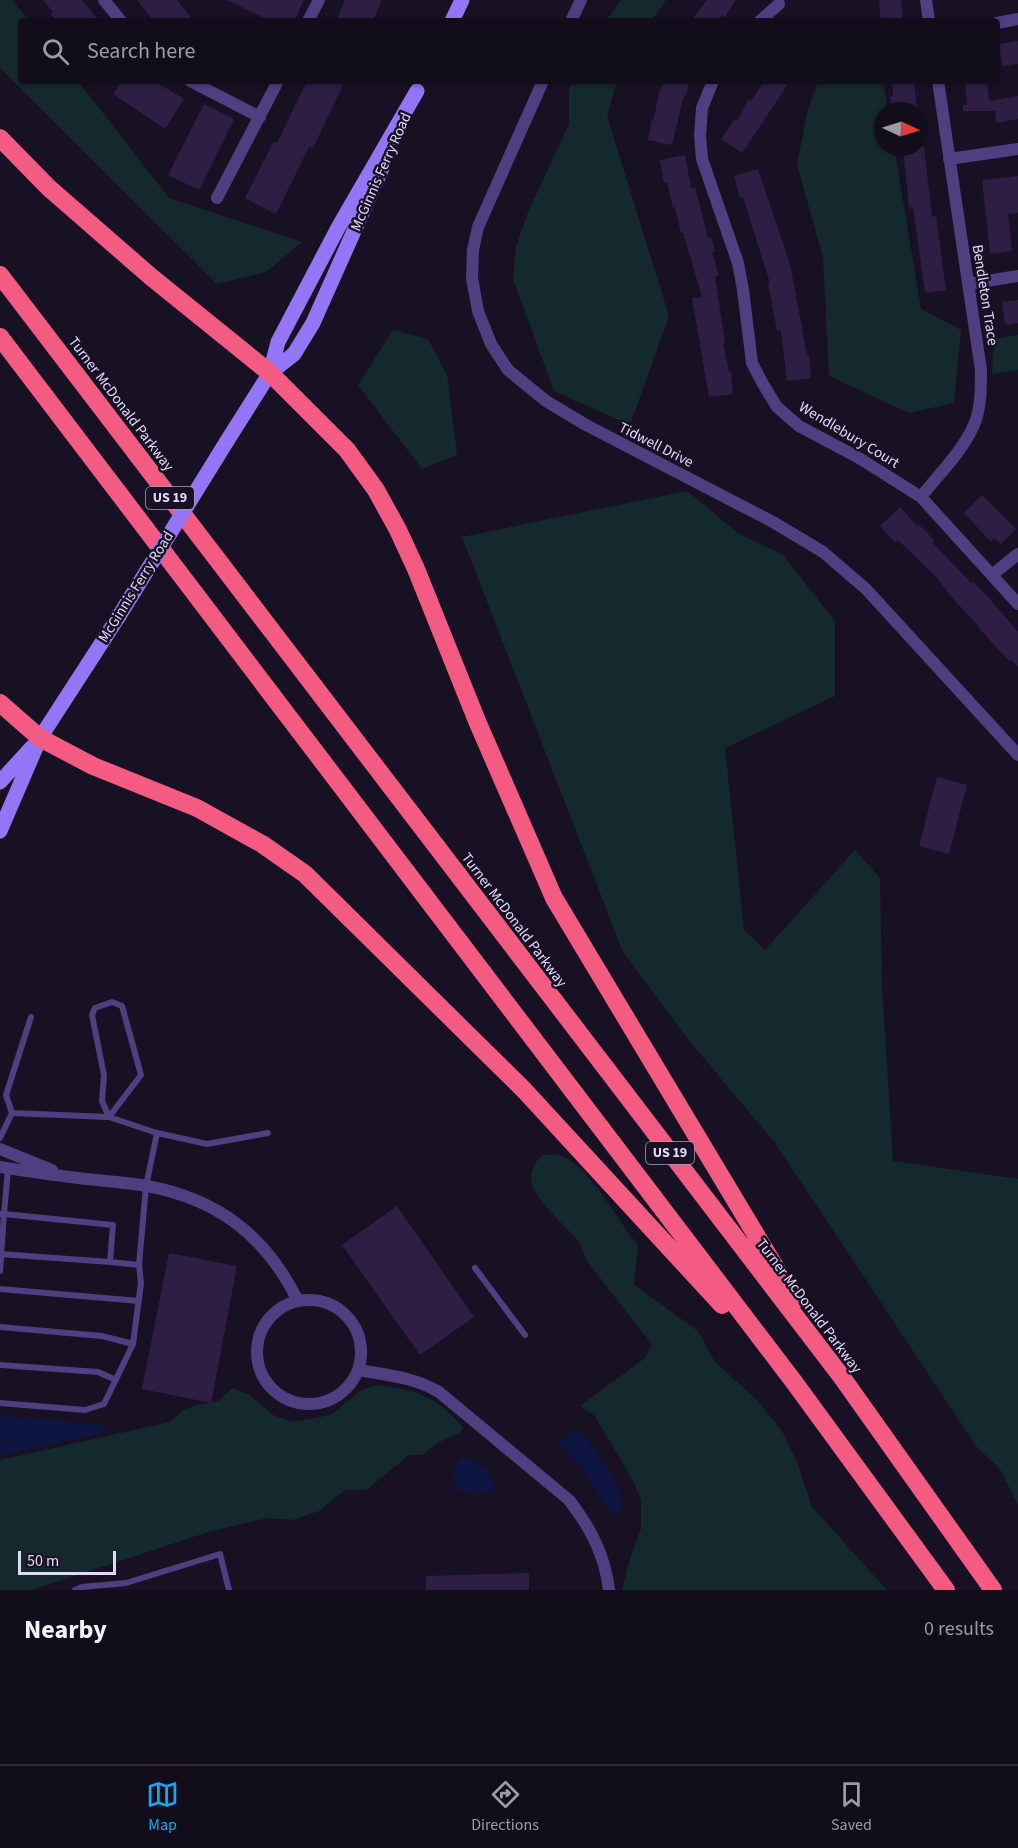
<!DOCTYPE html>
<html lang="en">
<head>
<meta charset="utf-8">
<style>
	body { margin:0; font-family:"Source Sans 3",sans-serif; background:#1f1b28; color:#f1f3f6 }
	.compass { position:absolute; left:874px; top:102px; width:54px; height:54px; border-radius:50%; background:#120d1b; box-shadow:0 2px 4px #0004; rotate:94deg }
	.scale { position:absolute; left:18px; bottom:15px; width:98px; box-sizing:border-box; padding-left:6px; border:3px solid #e3d7fc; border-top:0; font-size:16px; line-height:21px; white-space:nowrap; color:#e3d7fc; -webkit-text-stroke:4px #181124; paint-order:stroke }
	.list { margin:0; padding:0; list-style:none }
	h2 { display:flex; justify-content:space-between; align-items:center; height:78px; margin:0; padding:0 24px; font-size:26px }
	h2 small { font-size:20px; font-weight:400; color:#9c9ca3 }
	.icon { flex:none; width:33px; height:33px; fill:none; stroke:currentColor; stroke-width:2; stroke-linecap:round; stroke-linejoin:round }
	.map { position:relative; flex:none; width:1018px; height:1590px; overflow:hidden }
	.search { position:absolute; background:#120d1b; box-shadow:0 2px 4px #0004; left:18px; right:18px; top:18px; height:66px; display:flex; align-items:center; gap:15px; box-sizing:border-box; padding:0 21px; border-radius:6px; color:#9c9ca3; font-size:22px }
	.sheet { height:174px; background:#120d1b }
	nav { display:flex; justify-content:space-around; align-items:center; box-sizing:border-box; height:84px; border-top:2px solid #312d3a; background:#120d1b; font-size:16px; color:#9c9ca3 }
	nav a { display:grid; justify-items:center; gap:3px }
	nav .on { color:#11a8ee }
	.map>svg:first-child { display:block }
</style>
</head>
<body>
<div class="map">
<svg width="1018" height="1590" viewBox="0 0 1018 1590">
	<rect width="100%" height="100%" fill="#181124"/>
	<path fill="#14292e" d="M0,0H12L29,21H21V81H78L169,198L302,242L266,272L217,284L0,68Z
		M621,0H666L651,21H606Z
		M574,81H617L607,116L669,316L630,425L554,391L513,279L516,247L528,212L569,124V89Z
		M818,81H883L888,111H883V147H894L921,309L961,330L954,403L909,413L829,376L823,257L797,165L807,112Z
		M393,330L428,339L447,375L457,455L422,469L358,385Z
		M1018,335V370L992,374L994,339Z
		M687,491L739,534L782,554L835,621V696L725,748L744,930L765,950L855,850L880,878L882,986L893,1161L1018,1179V1505L1000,1469L976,1446L775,1143L687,1038L623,952L462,537Z
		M543,1155C549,1155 557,1154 562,1156C595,1172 614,1217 638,1245L634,1285L698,1331L715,1362L757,1400L782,1431L798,1465L812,1507L887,1590H622L631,1555L641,1529V1500L633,1481L595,1416L580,1406L645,1358L652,1344C630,1317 609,1290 589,1263C584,1257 583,1248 579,1242C566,1226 534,1200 531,1179C530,1169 537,1160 543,1155Z
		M378,1385C420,1391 433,1395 463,1427L460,1433L437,1443L422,1455H409L366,1490H345L319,1511L292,1520L267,1518L208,1532L32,1590H0V1460L170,1422L184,1410L196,1405L217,1402L233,1388L250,1395L273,1415L292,1422L331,1415L361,1390Z"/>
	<path fill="#0e1540" d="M0,1416L105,1425L101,1433L0,1455Z
		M579,1431C598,1452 619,1481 623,1509L618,1515L611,1513L582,1468L560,1446V1442L569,1433Z
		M461,1457C474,1457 489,1472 495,1483L490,1492C478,1495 468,1494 457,1489C451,1479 454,1467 461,1457Z"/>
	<path fill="#2e1e44" d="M43,0H82L99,21H56L51,14L53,12Z
		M137,0H177L194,21H154Z
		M227,0H304L294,21H271Z
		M345,0H382L373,21H336Z
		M707,0H736L725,17L722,15L718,21H691Z
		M879,0H901L903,21H881Z
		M1018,41V64L1002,66L999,44Z
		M121,81H155L184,99L165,129L113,94Z
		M307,81H345L313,148L309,147L276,214L245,198L274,141L277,143Z
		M664,81H690L686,95H684L672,145L648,140L652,118L654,119L659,92Z
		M764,81H790L742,153L721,139L734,120L737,121L749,99L751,101Z
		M892,81H914L917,111H891L890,97L893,96Z
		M965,81H987L989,101L1018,96V119L996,123L995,111H963V105H967Z
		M204,104L234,119L199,190L168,175Z
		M903,147H924L932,217L936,216L946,290L925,293L913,207L909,208Z
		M685,155L691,188L695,187L708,238L711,237L715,251L712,252L719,276L715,277L725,343H723L729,372H731L733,394L709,397L692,298L702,297L683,232L681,233L675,207L673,208L667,182L664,183L660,160Z
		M758,169L790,264L807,355H809L811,378L787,381L781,330L777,331L768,283H770L743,197L740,198L734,176Z
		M1018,176V213L1008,214L1012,251L990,254L982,180Z
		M1018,300V323L1005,325L1002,302Z
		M982,495L1016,529L1001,544L994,538L991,542L964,513Z
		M900,507L918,527L919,525L935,541L933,543L971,583L973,582L989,598L1018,632V667L1011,659L1009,661L977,626L978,625L954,600L936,577L898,540L895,543L880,526Z
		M937,777L967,785L949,854L919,846Z
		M397,1206L474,1317L420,1355L342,1245Z
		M169,1253L237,1266L211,1403L142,1389Z
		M529,1573V1590H426V1576Z"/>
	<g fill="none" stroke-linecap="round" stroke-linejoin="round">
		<path stroke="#4f3f80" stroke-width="6" d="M112,1002L122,1006L141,1075L109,1117L102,1101L104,1075L92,1015L95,1008Z
			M12,1113L6,1095L31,1017
			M157,1133L207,1144L268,1133
			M0,1138L12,1113L109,1117L157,1133L146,1186L139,1265L141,1283L133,1344L104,1404L85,1410L0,1403
			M1,1214H4L8,1169
			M0,1254L110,1262
			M475,1268L525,1335
			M0,1271L4,1214L113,1225L110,1262L139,1265
			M0,1289L139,1301
			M0,1327L102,1336L133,1344
			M0,1365L98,1372L116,1380
			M75,1590L82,1587L126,1583L220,1554L229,1590"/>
		<path stroke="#4f3f80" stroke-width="12" d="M104,0L121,21
			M926,0L929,21
			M308,21L319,0
			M571,21L581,0
			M760,21L779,4
			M997,23L1018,19
			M190,81L260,117
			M543,81L478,227L473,250L472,278L478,311L491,344L508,370L546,401L586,425L773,522L823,552L866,589L1018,755
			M713,81L702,108L700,136L702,159L738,263L743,290L752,363L763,384L777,407L799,426L859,458L921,497L1018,604
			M949,159L1018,149
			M217,198L278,81
			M968,284L1018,276
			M921,497C939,474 962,452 974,425C981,409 981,388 981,370L938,81
			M992,575L1018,554
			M0,1149L52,1170
			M0,1167C26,1171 52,1175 78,1178C101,1181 124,1182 147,1186C218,1199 266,1236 298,1301
			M257 1352a52 52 0 1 1 104 0a52 52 0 1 1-104 0Z
			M358,1370C386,1375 414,1377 439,1392L569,1500C590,1527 605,1555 609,1590"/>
		<path stroke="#9475f5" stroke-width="15" d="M452,21L462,0
			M270,373L294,354L313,323L383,166
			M227,441L270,373L278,342L339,226L417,91
			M0,782L32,747
			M0,831L40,738L119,616"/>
		<path stroke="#f35b83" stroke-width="18" d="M0,138L49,188L150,276L270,373L347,450L376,490L398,530L416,569L477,721L554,898L795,1300
			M0,275L841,1376L993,1590
			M0,337L794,1382L946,1590
			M0,703L40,738L93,766L197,808L262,844L305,874L524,1090L722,1305"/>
		<path stroke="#9475f5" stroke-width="15" d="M119,616L227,441"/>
	</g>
	<g text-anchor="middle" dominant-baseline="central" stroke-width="5" stroke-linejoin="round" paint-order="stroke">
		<g fill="#181124" stroke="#a69cbb" stroke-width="1.5">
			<rect x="146" y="487" width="48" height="22" rx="4.5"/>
			<rect x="646" y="1142" width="48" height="22" rx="4.5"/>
		</g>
		<g font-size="14" font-weight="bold" fill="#e3d7fc">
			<text x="170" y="498">US 19</text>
			<text x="670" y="1153">US 19</text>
		</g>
		<g font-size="15" fill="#e3d7fc" stroke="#181124">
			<text transform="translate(381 172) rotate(-66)">McGinnis Ferry Road</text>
			<text transform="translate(985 295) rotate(81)">Bendleton Trace</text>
			<text transform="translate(121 404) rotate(53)">Turner McDonald Parkway</text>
			<text transform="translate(849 435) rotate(31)">Wendlebury Court</text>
			<text transform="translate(656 445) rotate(27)">Tidwell Drive</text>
			<text transform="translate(136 587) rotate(-58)">McGinnis Ferry Road</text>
			<text transform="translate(514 920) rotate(53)">Turner McDonald Parkway</text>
			<text transform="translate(809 1306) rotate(53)">Turner McDonald Parkway</text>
		</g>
	</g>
</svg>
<svg class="compass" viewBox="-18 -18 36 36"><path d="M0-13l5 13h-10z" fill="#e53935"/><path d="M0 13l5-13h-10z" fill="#9c9ca3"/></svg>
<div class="scale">50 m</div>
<div class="search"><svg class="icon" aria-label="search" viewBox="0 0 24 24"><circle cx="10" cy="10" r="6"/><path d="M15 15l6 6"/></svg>Search here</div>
</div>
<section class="sheet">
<h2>Nearby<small>0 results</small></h2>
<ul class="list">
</ul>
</section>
<nav>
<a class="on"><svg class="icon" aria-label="map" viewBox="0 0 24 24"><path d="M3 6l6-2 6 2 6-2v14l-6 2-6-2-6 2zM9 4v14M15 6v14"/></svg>Map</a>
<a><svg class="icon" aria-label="directions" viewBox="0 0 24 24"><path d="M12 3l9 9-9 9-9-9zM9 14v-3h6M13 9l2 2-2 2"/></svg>Directions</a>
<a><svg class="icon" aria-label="saved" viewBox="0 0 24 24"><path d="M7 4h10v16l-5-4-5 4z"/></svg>Saved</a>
</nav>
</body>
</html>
